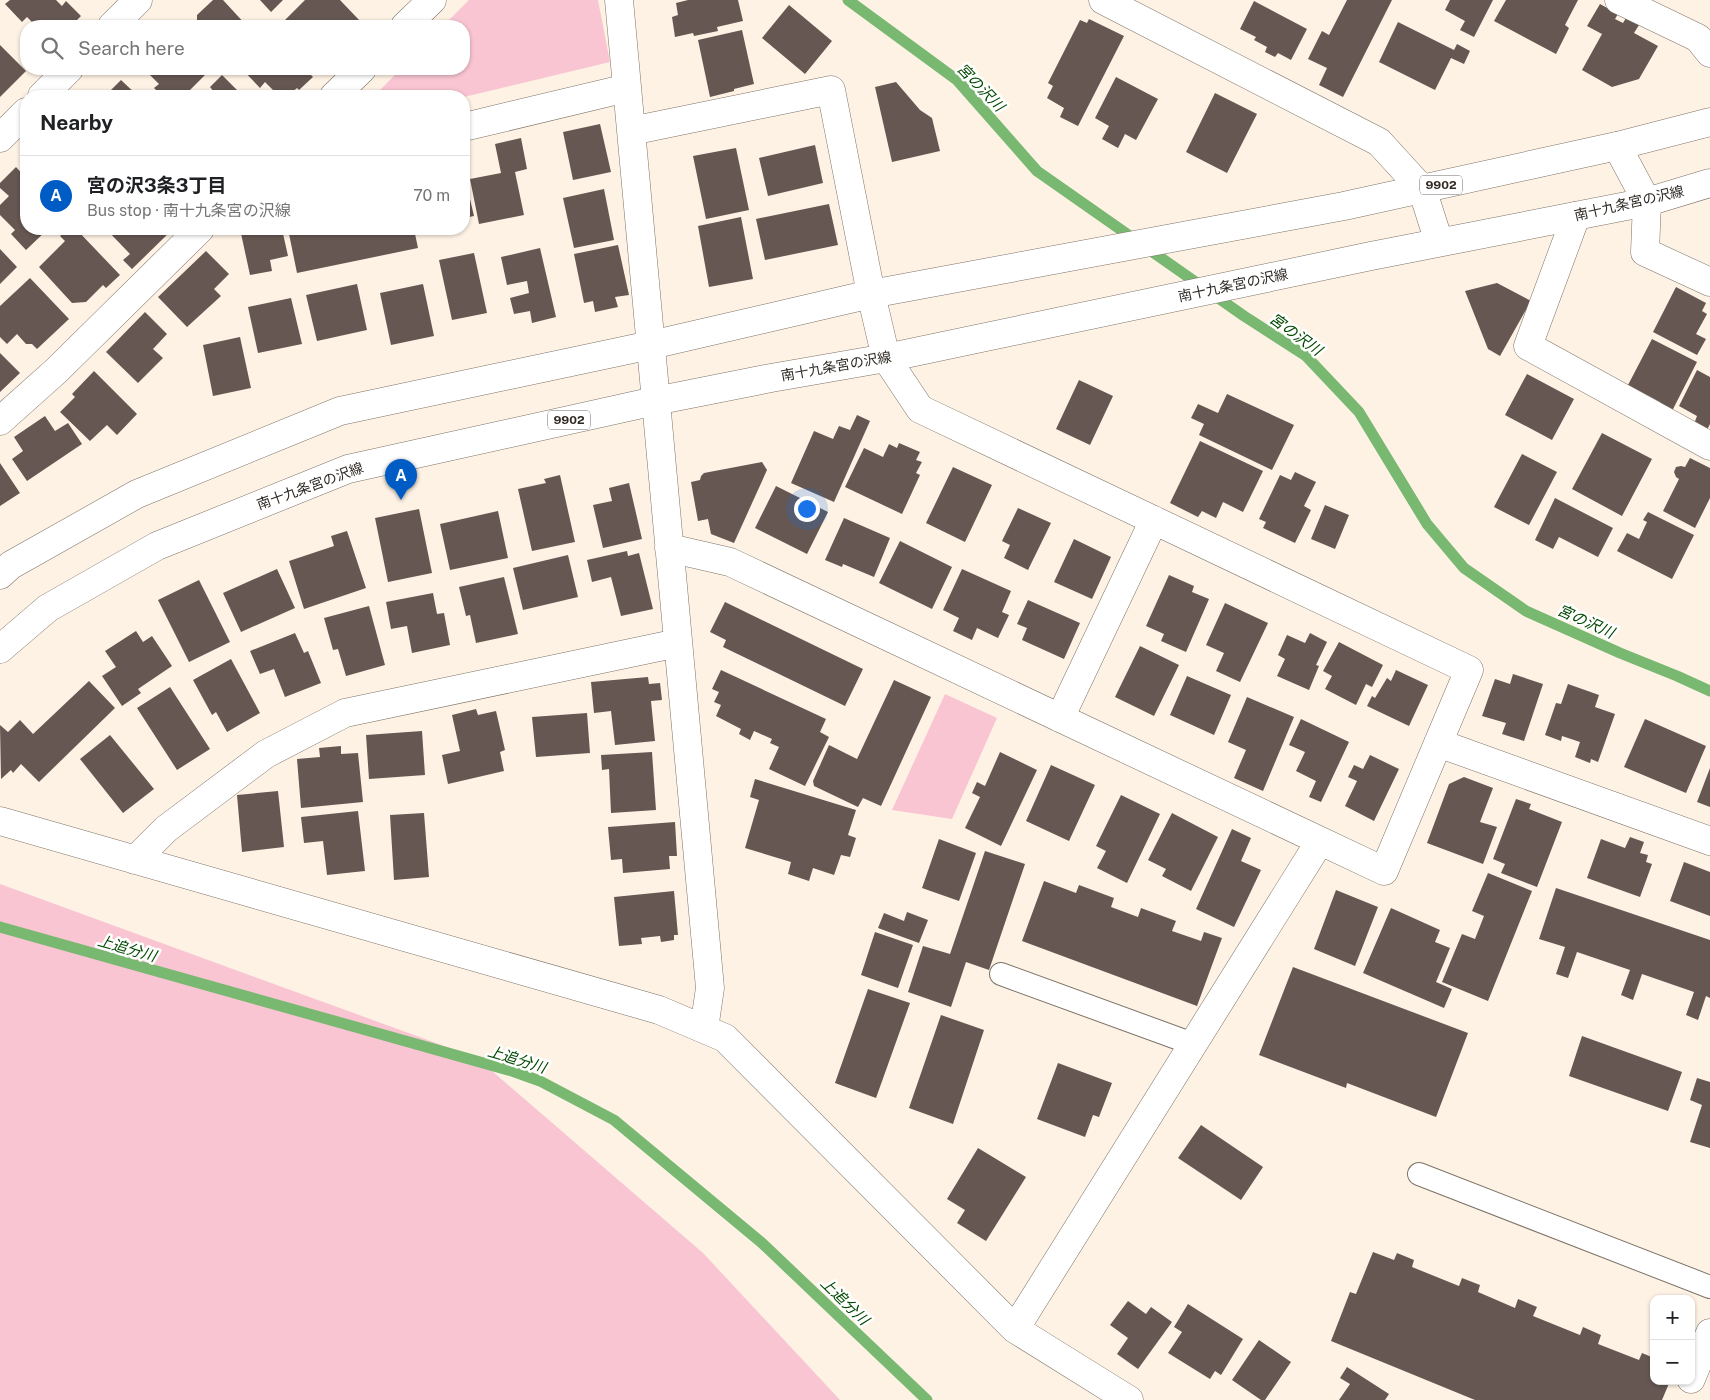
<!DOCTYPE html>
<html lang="en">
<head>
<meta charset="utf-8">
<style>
	body { margin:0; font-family:"Public Sans","Noto Sans JP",sans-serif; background:#f2f2f2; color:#202124 }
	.controls { position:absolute; right:15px; bottom:15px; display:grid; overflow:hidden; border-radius:10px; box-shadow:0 1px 4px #0004 }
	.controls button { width:45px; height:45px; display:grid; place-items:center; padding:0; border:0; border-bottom:1px solid #e0e0e0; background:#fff; color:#202124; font:25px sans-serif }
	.you { position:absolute; left:806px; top:508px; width:18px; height:18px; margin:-12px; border:4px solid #fff; border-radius:50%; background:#1a73e8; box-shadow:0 0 0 8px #1a73e833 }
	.badge { display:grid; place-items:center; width:32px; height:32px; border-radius:50%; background:#005cc5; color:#fff; font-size:16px; font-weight:700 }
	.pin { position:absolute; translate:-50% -41px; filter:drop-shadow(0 1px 2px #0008) }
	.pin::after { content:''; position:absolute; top:26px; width:18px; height:15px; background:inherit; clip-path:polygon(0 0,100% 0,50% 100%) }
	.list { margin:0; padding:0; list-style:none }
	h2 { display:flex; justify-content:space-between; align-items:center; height:65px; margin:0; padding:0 20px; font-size:21px }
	h2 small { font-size:16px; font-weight:400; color:#757577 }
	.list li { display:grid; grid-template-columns:32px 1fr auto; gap:15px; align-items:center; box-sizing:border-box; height:80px; padding:0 20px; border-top:1px solid #e0e0e0 }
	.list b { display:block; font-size:19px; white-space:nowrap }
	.list p { margin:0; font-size:16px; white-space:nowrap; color:#757577 }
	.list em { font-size:16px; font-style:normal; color:#757577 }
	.icon { flex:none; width:28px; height:28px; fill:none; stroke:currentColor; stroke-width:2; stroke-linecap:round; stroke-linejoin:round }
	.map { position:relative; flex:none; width:1710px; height:1400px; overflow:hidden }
	.search { position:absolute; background:#fff; box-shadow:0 1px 4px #0004; left:20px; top:20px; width:450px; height:55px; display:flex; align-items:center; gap:12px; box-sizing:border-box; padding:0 18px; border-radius:20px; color:#757577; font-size:19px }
	.panel { position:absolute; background:#fff; box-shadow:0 1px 4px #0004; left:20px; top:90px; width:450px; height:145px; border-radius:20px }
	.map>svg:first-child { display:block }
</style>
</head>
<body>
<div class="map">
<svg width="1710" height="1400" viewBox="0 0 1710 1400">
	<rect width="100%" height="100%" fill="#fef2e5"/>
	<path fill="#f9c5d2" d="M469,0H598L610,62L464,97L374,96L401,69H464V26H443Z
		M945,694L997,718L952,819L892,810Z
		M0,884L477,1058L703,1253L840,1400H0Z"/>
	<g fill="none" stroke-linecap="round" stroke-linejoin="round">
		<path stroke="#78b871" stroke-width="11" d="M848,0L957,80L1037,171L1244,316L1306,356L1359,412L1427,524L1464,568L1526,611L1620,653L1677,676L1710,691
			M0,927L512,1071L540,1081L614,1120L762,1243L927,1400"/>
	</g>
	<path fill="#665752" d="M10,0H56L62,6L66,1L81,16L71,26H36L27,17L22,22L5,4Z
		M213,0H223L247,26H197V15Z
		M260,0H283L271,12Z
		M305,0H340L360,21L354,26H282L280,25Z
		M688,0H738L743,21L717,27L718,31L694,36L693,33L675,37L672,17L678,15L676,3Z
		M1347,0H1392L1343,97L1319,85L1327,68L1308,59L1322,31L1329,35Z
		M1450,0H1493L1474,37L1460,30L1465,21L1445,10Z
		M1506,0H1578L1565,25L1569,28L1556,54L1494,21Z
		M1254,1L1307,29L1291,60L1278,53L1275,57L1265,52L1267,47L1254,40L1256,37L1240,29Z
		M1600,4L1618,14L1615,19L1623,23L1626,18L1639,25L1634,33L1658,46L1639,79L1612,87L1582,70L1602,34L1587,26Z
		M789,5L832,41L805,74L762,38Z
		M1089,19L1124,36L1078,126L1060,117L1064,108L1047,98L1053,86L1048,83L1080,20L1087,23Z
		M1398,22L1454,50L1457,44L1470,51L1464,64L1451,58L1435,90L1379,62Z
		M742,30L754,84L734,89V91L710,97L698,40Z
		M0,45L26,71L0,97Z
		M144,69H203L207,73L184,96H162L154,88L159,84Z
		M242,69H305L313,77L299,90L297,88L288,96H279L265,82L260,88Z
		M222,75L243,96H210L214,92L210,87Z
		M1116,77L1158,99L1136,140L1125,134L1118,148L1102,139L1109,126L1095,118Z
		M121,80L138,96H105Z
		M896,82L920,110L932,118L940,151L892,162L875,87Z
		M1215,93L1257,114L1227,173L1186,152Z
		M600,124L611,172L573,180L563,132Z
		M521,138L527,169L515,172L524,215L479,224L470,179L501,173L495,144Z
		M815,145L823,183L768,196L759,158Z
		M736,148L749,210L706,219L693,156Z
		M16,167L26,178V229H48L26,250L11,234L15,230L0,215V205L9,196L0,188V183Z
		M464,174L474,216L464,218Z
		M604,189L614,240L574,248L563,198Z
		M829,204L838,245L765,260L756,219Z
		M741,217L753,279L709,287L698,226Z
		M68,229H76L120,275L106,288L103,285L86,302L72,303L39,267L65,241L60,236Z
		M106,229H173L132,269L123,260L130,254Z
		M240,229H282L288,256L270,260L272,271L250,275Z
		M288,229H414L418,248L297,273Z
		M618,245L629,295L615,297L618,307L595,312L593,301L584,303L574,254Z
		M540,248L556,317L532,323L530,311L514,314L510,298L529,293L527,281L507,285L501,257Z
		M0,249L17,267L0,284Z
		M206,251L229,274L214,289L221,296L187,327L158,297Z
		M474,253L487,313L452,320L439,260Z
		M30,278L69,319L37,349L32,344H26L17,334L7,344L0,337V306Z
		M1497,283L1531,301L1500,356L1488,349L1465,291Z
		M357,284L367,330L317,341L306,295Z
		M423,284L434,336L391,345L380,293Z
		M1676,287L1706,303L1702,311L1707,314L1696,334L1706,339L1697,355L1653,332Z
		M291,298L302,344L258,353L248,307Z
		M145,312L167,334L153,349L163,358L138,383L106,352Z
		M240,337L251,388L213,396L203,345Z
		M1652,339L1697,362L1670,415L1657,408L1660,402L1628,385Z
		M0,353L20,373L0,392Z
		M1697,370L1710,377V424L1707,430L1694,424L1697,416L1679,406Z
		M94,371L137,414L117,435L107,425L90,441L60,412L75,397L72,394Z
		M1527,374L1574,399L1552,440L1505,415Z
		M1079,380L1113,396L1090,445L1056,429Z
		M1227,394L1294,425L1272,470L1199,435L1204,424L1191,418L1198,404L1218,413Z
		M857,415L870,421L834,502L791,483L814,431L833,439L839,426L850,430Z
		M45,416L55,431L68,423L82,444L27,481L12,459L23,451L14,437Z
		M1602,433L1652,459L1622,516L1572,489Z
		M1200,441L1263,471L1243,512L1223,502L1216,518L1202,511L1198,517L1170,503Z
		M899,443L920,452L916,460L922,462L916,473L920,475L902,514L845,487L864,448L883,457L889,444L897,448Z
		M1522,454L1557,472L1529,525L1494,507Z
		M1690,458L1710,468V498L1695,528L1663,511L1679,479L1676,477L1674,472L1676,467L1681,466L1685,467Z
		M762,462L767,470L734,543L711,534L708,519L698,521L691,482L700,480L701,476L704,473Z
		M0,463L20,493L0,506Z
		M953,467L992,485L965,542L926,523Z
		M1295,472L1316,482L1304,506L1311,510L1295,543L1263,528L1266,522L1259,519L1280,475L1291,480Z
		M560,475L575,542L532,551L518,489L546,483L544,479Z
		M629,483L642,539L603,548L593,505L612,501L609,488Z
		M776,486L828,512L807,554L755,528Z
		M1555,498L1613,528L1598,557L1559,537L1553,549L1535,540Z
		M1325,505L1349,515L1335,549L1311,539Z
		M1018,508L1051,523L1028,570L1004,558L1010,545L1002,541Z
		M419,509L432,573L388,582L375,518Z
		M498,511L508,558L450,570L440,524Z
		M1648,512L1694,535L1672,579L1617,551L1627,533L1639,539L1647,522L1643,520Z
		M844,518L890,538L874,577L843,564L842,567L825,560Z
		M347,531L366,588L304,609L289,561L334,546L331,536Z
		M1074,539L1111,557L1092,599L1054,582Z
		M900,541L952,567L932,609L879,583Z
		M627,551L628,556L639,553L653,609L621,616L611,577L592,582L587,560Z
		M568,555L578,597L523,610L513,568Z
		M277,569L295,608L241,632L223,593Z
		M962,569L1011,591L1002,612L1009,615L998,638L977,628L972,640L953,631L959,618L943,610Z
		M1169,575L1194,586L1192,592L1209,599L1186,652L1161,641L1164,634L1146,626Z
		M504,577L518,634L476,643L470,615L466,616L459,587Z
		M199,580L230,642L189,662L158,600Z
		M433,593L437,614L444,613L450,645L412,653L407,626L391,629L386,602Z
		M1028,600L1080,623L1064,659L1022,640L1027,628L1017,624Z
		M725,602L863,669L845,706L723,647L726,640L710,632Z
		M1225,603L1268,623L1240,682L1216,671L1224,653L1206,645Z
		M369,606L385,665L346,676L338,649L333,650L324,618Z
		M136,631L143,642L152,636L172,666L138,689L141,693L122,706L102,676L116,667L105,651Z
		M295,633L304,653L308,651L321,683L285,697L274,669L260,674L250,651Z
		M1310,633L1327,642L1316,665L1319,666L1309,690L1277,676L1285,659L1278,655L1287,635L1305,643Z
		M1339,642L1383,665L1372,687L1366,684L1356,705L1325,689L1332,676L1323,671Z
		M1140,646L1179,665L1154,716L1115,697Z
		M231,659L260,713L227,732L216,712L212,715L193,680Z
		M721,670L826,719L820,732L829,737L805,786L769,769L779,747L770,743L772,739L754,731L750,740L739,734L741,729L716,716L721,705L714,702L719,692L712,689Z
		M1396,670L1428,685L1409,726L1367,706L1372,696L1375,698L1387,678L1391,681Z
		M1513,674L1543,684L1524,741L1502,734L1506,723L1482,716L1495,679L1510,684Z
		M1187,676L1231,695L1214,735L1170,715Z
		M648,677L649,684L660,683L662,700L651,701L655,741L615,745L611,711L594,713L591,682Z
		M894,680L931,697L881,806L863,798L858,807L814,786L813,781L829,745L857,759Z
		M89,681L115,708L39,782L21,764L13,773L11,770L1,779L0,725L8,732L20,720L33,734Z
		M1568,684L1599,695L1595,707L1615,714L1598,762L1591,759L1590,763L1575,757L1580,742L1562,736L1561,741L1545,735L1556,703L1561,704Z
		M170,687L210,749L177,770L137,708Z
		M1247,697L1294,717L1263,791L1234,778L1246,750L1228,742Z
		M476,709L478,715L496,711L505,750L500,752L504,771L448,784L442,755L460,751L452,715Z
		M587,713L590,753L536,757L532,717Z
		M1301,719L1349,742L1321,802L1309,797L1316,781L1296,771L1305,752L1289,745Z
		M1645,719L1706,746L1686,793L1624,767Z
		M422,731L425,775L369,779L366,735Z
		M110,735L154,789L123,813L80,759Z
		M341,746V754L358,753L363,802L301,808L297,759L320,757L319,748Z
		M652,752L656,810L611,813L609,769L602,770L601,755Z
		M1000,752L1037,770L1001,846L965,828L980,797L972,793L977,782L985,786Z
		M1370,755L1399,769L1374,821L1345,806L1357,781L1348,777L1354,765L1363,769Z
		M1051,765L1095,785L1069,841L1026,821Z
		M1710,768V807L1697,802Z
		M1464,777L1493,788L1480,822L1497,827L1483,864L1427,843L1449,784Z
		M755,779L856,810L848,835L856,838L850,857L841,855L834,875L813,868L809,881L788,874L791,862L745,848L759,800L750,797Z
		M278,791L284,847L242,852L237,795Z
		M1121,795L1160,814L1127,883L1097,868L1106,851L1096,846Z
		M1516,799L1531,804L1529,809L1562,822L1537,887L1501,873L1505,864L1493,859Z
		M358,811L365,871L327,875L323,841L304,843L301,817Z
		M424,813L429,877L394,880L390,815Z
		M1172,813L1218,837L1191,891L1162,876L1166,869L1148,860Z
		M675,822L677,856H669L670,869L623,873L622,859L611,860L608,827Z
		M1232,829L1251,838L1241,861L1261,870L1234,927L1196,909Z
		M1630,837L1644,842L1640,853L1648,855L1646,862L1652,864L1640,897L1587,878L1601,839L1625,848Z
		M939,839L976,853L959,901L922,888Z
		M985,851L1025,864L989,970L966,962L951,1007L908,992L923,946L950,954Z
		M1684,862L1710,872V916L1670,901Z
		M1488,873L1532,891L1488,1001L1442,982L1462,934L1475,939L1484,916L1472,911Z
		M1044,881L1076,893L1079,885L1114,898L1111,907L1138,917L1141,908L1176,921L1172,931L1201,941L1204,932L1222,938L1197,1006L1022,941Z
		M1556,888L1710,940V998L1706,996L1698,1020L1686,1015L1694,992L1642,974L1633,1000L1621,995L1630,970L1577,952L1568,978L1556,974L1565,947L1539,939Z
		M1336,890L1378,907L1355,966L1314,949Z
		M674,891L678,935H674V940L661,942L660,936L641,938L642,944L619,946L614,897Z
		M1391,908L1440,930L1435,942L1450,948L1436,982L1452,989L1444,1008L1363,973Z
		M907,912L928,920L919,943L878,928L884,913L904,921Z
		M875,932L913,945L898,988L861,975Z
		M1293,967L1468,1033L1436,1117L1347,1083L1346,1088L1259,1055Z
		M868,989L910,1003L876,1098L835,1083Z
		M941,1015L984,1030L953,1124L909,1108Z
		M1582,1036L1682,1072L1668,1111L1569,1076Z
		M1058,1063L1112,1083L1099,1117L1093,1115L1085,1137L1037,1119Z
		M1697,1078L1710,1082V1148L1690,1142L1702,1105L1690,1100Z
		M1201,1125L1263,1167L1241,1200L1178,1158Z
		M978,1148L1026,1177L986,1241L957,1223L965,1210L947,1199Z
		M1373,1252L1394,1260L1397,1253L1414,1260L1412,1267L1459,1286L1462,1278L1480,1285L1478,1292L1515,1308L1518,1299L1537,1307L1533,1316L1580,1335L1583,1327L1601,1335L1598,1344L1639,1360L1642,1353L1654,1358V1381H1670L1662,1400H1475L1331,1341L1350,1292L1356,1294Z
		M1128,1301L1146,1314L1151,1307L1172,1322L1138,1369L1117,1354L1128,1338L1110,1325Z
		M1188,1304L1243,1339L1221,1375L1215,1371L1210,1379L1168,1353L1182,1332L1174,1327Z
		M1259,1340L1291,1362L1265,1400H1261L1232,1380Z
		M1347,1367L1389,1394L1385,1400H1339L1350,1384L1340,1378Z"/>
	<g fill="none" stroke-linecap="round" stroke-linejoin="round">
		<defs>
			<path id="lane" d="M1001,974L1193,1044
				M1419,1174L1710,1287"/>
			<path id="street" d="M619,0L710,988L704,1029
				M1103,0L1379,142L1422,189L1439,242
				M1619,0L1698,38L1710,53
				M112,26L138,0
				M405,26L432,0
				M42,96L69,69
				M334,96L362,69
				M464,127L627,88
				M631,131L831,90L871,294L886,358L920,409L1469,670L1384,871L730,562L669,548
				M0,138L26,112
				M1617,146L1647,202L1645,252L1710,282
				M1576,216L1528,346L1710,446
				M0,421L56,371L200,229
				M1060,718L1154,520
				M1438,743L1710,841
				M0,821L659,1010L725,1038L1015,1329L1129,1400
				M135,860L166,829L266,754L345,713L678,643
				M1015,1329L1320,841
				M1691,1379L1710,1333"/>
			<path id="primary" d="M0,575L11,565L137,494L340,411L651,345L871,294L1344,206L1617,146L1710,122
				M0,649L48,608L157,546L348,469L655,401L771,378L886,358L1371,256L1647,202L1710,183"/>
		</defs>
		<use href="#lane" stroke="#7d7367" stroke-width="24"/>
		<use href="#street" stroke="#7d7367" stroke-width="29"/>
		<use href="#primary" stroke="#7d7367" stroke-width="29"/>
		<use href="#lane" stroke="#fff" stroke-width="22"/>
		<use href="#street" stroke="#fff" stroke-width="28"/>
		<use href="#primary" stroke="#fff" stroke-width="28"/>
	</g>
	<g text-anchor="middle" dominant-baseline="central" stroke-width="5" stroke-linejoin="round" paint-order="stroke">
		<g fill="#fff" stroke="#6d6a66" stroke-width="1">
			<rect x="1420" y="175.5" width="42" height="19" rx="4"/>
			<rect x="548" y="410.5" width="42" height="19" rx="4"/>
		</g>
		<g font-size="12" font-weight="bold" fill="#2f2a25">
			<text x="1441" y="185">9902</text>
			<text x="569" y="420">9902</text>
		</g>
		<g font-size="14" fill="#2f2a25" stroke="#fff">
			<text transform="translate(1629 203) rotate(-13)">南十九条宮の沢線</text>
			<text transform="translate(1233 285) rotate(-12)">南十九条宮の沢線</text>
			<text transform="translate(836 366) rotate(-10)">南十九条宮の沢線</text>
			<text transform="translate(310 486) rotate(-20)">南十九条宮の沢線</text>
		</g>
		<g font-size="15" font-style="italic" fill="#024a00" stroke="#fff">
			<text transform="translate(981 87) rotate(46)">宮の沢川</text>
			<text transform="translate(1296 334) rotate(36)">宮の沢川</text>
			<text transform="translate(1586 621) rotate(24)">宮の沢川</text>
			<text transform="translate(127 948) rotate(16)">上追分川</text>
			<text transform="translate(517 1059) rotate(17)">上追分川</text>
			<text transform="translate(845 1301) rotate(44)">上追分川</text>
		</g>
	</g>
</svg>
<div class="controls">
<button>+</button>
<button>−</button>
</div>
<div class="you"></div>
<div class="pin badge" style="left:401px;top:500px">A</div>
<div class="search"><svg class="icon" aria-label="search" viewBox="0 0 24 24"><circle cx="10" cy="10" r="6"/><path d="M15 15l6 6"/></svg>Search here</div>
<section class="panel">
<h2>Nearby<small></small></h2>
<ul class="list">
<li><span class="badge">A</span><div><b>宮の沢3条3丁目</b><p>Bus stop · 南十九条宮の沢線</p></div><em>70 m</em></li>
</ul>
</section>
</div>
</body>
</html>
